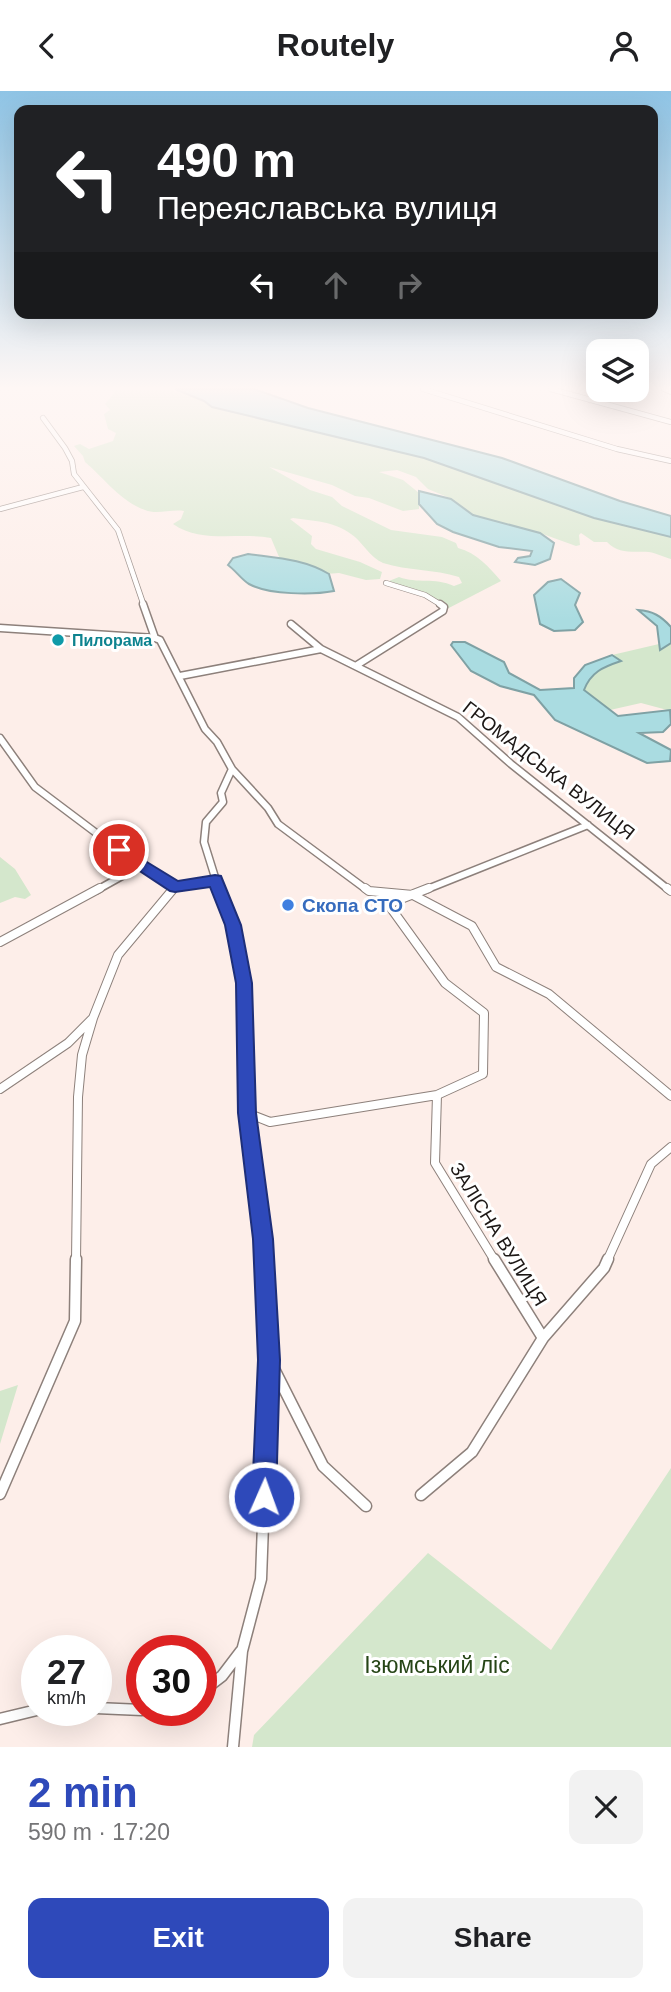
<!DOCTYPE html>
<meta charset="utf-8">
<style>
body{margin:0;font-family:Arial,sans-serif;background:#f2f2f2;color:#202124;height:100vh;display:flex;flex-direction:column;font-size:26px;white-space:nowrap}
*{box-sizing:border-box;margin:0}
p{font-size:23px;color:#757577}
.icon{flex:none;width:38px;height:38px;fill:none;stroke:currentColor;stroke-width:2;stroke-linecap:round;stroke-linejoin:round}
.map{position:relative;height:1656px;overflow:hidden}
.drawer{display:flex;flex-direction:column;background:#fff;flex:1}
.drawer>*{flex:none}
.banner{position:absolute;left:14px;top:14px;width:644px;height:214px;border-radius:14px;box-shadow:0 7px 28px #0002;background:#202124;color:#fff;overflow:hidden}
.controls{position:absolute;left:586px;top:248px;display:grid;gap:14px}
.controls a{display:grid;place-items:center;width:63px;height:63px;border-radius:14px;background:#fff;box-shadow:0 7px 28px #0002;font-size:35px}
.speed{position:absolute;left:21px;top:1544px;display:flex;gap:14px;font-size:35px;font-weight:700;text-align:center}
.speed>*{display:grid;place-content:center;width:91px;height:91px;border-radius:50%;background:#fff;box-shadow:0 7px 28px #0002;line-height:1}
.speed small{font-size:18px;font-weight:400}
.speed .limit{border:10px solid #d22;background:#fff;color:#111}
.pin{position:absolute;display:grid;place-items:center;width:60px;height:60px;color:#fff;margin:-30px;border:4px solid #fff;border-radius:50%;box-shadow:0 2px 7px #0007}
.me{position:absolute;width:77px;margin:-38px;rotate:2deg;stroke-linejoin:round;filter:drop-shadow(0 0 5px #0008)}
.turn{display:flex;align-items:center;gap:24px;height:147px;padding:0 28px;font-size:32px}
.turn .icon{width:91px;height:91px;stroke-width:2.5}
.turn b{display:block;font-size:49px;line-height:60px}
.lanes{display:flex;align-items:center;height:66px;padding:0 28px;background:#0003;justify-content:center;gap:35px;direction:ltr}
.lanes .off{opacity:.35}
.round{display:grid;place-items:center;flex:none;width:74px;height:74px;border-radius:14px;background:#f2f2f2}
.summary{display:flex;align-items:center;justify-content:space-between;height:119px;padding:0 28px}
h1{font-size:42px;font-weight:800;line-height:52px;color:#2e49ba}
.primary-button{display:flex;gap:14px;margin-top:auto;padding:14px 28px}
.primary-button a{flex:1;height:80px;border-radius:14px;background:#2e49ba;color:#fff;font-size:28px;font-weight:800;line-height:80px;text-align:center}
.primary-button a+a{background:#f2f2f2;color:#202124}
header{display:flex;justify-content:space-between;align-items:center;height:91px;padding:0 28px;background:#fff;font-size:32px;font-weight:800}
.map>svg:first-child{display:block}
.green{fill:#d4e7cc}
.water{fill:#aadce1;stroke:#7fa1a4;stroke-width:2}
.lines{fill:none;stroke-linecap:round;stroke-linejoin:round}
.street-far3-casing{stroke:#8d807b;stroke-width:6}
.street-far2-casing{stroke:#8d807b;stroke-width:9}
.street-far1-casing{stroke:#8d807b;stroke-width:10}
.street-casing{stroke:#8d807b;stroke-width:13}
.street-far3{stroke:#fff;stroke-width:4.5}
.street-far2{stroke:#fff;stroke-width:6}
.street-far1{stroke:#fff;stroke-width:8}
.street{stroke:#fff;stroke-width:10}
.route{fill:#2e49ba;stroke:#1e2f79;stroke-width:2}
.culture-dot{fill:#0f9aa8;stroke:#fff;stroke-width:2.5}
.shop-dot{fill:#3f7fe0;stroke:#fff;stroke-width:2.5}
.labels{text-anchor:middle;stroke-width:6;stroke-linejoin:round;paint-order:stroke}
.far-culture-label{font-size:16px;font-weight:bold;fill:#0d838f;stroke:#fff;text-anchor:start}
.street-label{font-size:19px;fill:#1c1715;stroke:#fff}
.shop-label{font-size:19px;font-weight:bold;fill:#366cbe;stroke:#fff;text-anchor:start}
.near-park-label{font-size:23px;fill:#264516;stroke:#fff}
</style>
<header><svg class="icon" aria-label="back" viewBox="0 0 24 24"><path d="M15 5l-7 7 7 7"/></svg>Routely<svg class="icon" aria-label="person" viewBox="0 0 24 24"><circle cx="12" cy="8" r="4"/><path d="M4 21q1-7 8-7t8 7"/></svg></header>
<div class="map">
<svg width="671" height="1656" viewBox="0 0 671 1656">
<rect width="100%" height="100%" fill="#fdeee9"/>
<path class="green" d="M105,298C146,298 177,293 212,316L424,367L594,427L671,446V468C664,466 656,462 649,461C634,460 619,464 607,451H594L581,442L579,444L580,454L576,455L540,442L473,424L452,408L428,398L416,386L397,379L379,381L403,389L419,402V418L403,420L369,407L355,405L332,394L269,376L310,399L332,406L342,415L391,439L442,446L456,452L458,457C477,462 489,476 501,490L443,520L444,516L425,504L389,490L399,486C418,493 434,486 454,495L462,492L459,486C434,478 408,480 383,472C370,467 362,450 351,443C334,430 313,430 293,427L290,428L312,445L311,453L316,458L360,471L382,481L380,488L366,489L339,482L312,484L282,473L271,447C238,441 202,453 173,433L181,428L184,420C170,418 157,424 145,419C120,410 105,388 85,371L83,365L74,355L80,353L89,358L113,350L116,342L108,338L104,323L110,319L105,313L115,301Z
M671,552V620L641,612L610,619L584,599C592,581 603,576 620,570L612,564L659,553L660,558Z
M0,766L15,778L31,804L25,808L15,806L0,812Z
M18,1294L0,1353V1300Z
M671,1377V1656H252L254,1644L428,1462L551,1559Z"/>
<path class="water" d="M175,298H254L308,317L502,367L620,410L671,425V446L594,427L424,367L212,316L204,310Z
M419,400L451,408L473,424L540,442L554,452L550,468L535,474L515,471L518,467L530,465L532,460L499,456L453,441L437,433L419,413Z
M248,463C277,467 304,468 329,483L334,500C313,504 269,504 249,493C242,489 235,479 228,474L233,467Z
M561,488L580,502L575,514L583,531L575,539L554,540L540,533L534,504L548,491Z
M638,519C653,520 661,525 671,536V552L660,559L657,535Z
M453,551H465L504,571L509,582L540,599L574,597V587L585,574L612,564L621,570C603,576 591,581 584,599L618,625L670,619L671,633L663,641L639,642L671,659L670,670L647,672L555,629L534,604L500,595L471,580L451,554Z"/>
<g class="lines">
<g class="street-far3-casing">
<path id="street-far3" d="M423,298L617,358L671,370
M551,298L671,331
M664,298L671,301
M590,309L596,298
M43,327L65,357L72,370L74,383L118,439L144,515
M0,418L83,396
M386,492L425,504L443,515"/>
</g>
<g class="street-far2-casing">
<path id="street-far2" d="M143,513L155,547L160,549L205,638L217,651L232,678L268,717L278,733L367,799
M291,533L321,558L458,626L511,673L669,799
M0,537L155,547
M357,574L443,520L444,516L440,513
M180,585L321,558
M0,647L35,696L140,775L175,796L215,789
M97,799L140,775
M173,799L175,796
M219,799L204,751L206,731L223,711L221,702L232,678
M425,799L588,734"/>
</g>
<g class="street-far1-casing">
<path id="street-far1" d="M218,797L233,833L244,892L247,1022L264,1170
M365,797L369,800L413,804L472,835L496,876L549,903L671,1005
M667,797L671,800
M0,851L100,797
M0,998L68,952L93,927L118,864L174,797
M437,1004L435,1072L495,1170
M247,1022L270,1031L437,1004L483,983L484,922L445,892L388,813L429,797
M76,1170L78,1006L82,964L93,927
M607,1170L651,1073L671,1056"/>
</g>
<g class="street-casing">
<path id="street" d="M494,1168L543,1247
M271,1272L323,1375L366,1415
M0,1403L75,1230L76,1168
M421,1404L472,1361L543,1247L604,1177L608,1168
M201,1601L222,1585L241,1560
M96,1617L142,1619
M0,1628L37,1619
M233,1656L242,1560L261,1488L269,1269L264,1168"/>
</g>
<use href="#street-far3" class="street-far3"/>
<use href="#street-far2" class="street-far2"/>
<use href="#street-far1" class="street-far1"/>
<use href="#street" class="street"/>
</g>
<linearGradient id="sky" x2="0" y2="1"><stop stop-color="#8fc4e5"/><stop offset="0.56" stop-color="#fef7f5"/><stop offset="1" stop-color="#fef7f5" stop-opacity="0"/></linearGradient>
<rect width="671" height="530" fill="url(#sky)"/>
<path class="route" d="M119,754L178,790L215,784L221,785L241,834L252,892L256,1022L273,1148L280,1269L276,1406L272,1414L264,1418L256,1414L252,1406L258,1269L253,1148L238,1022L236,892L225,834L210,796L175,801L170,800L114,763L111,759L114,755Z"/>
<circle class="culture-dot" cx="58" cy="549" r="7"/>
<circle class="shop-dot" cx="288" cy="814" r="7"/>
<g class="labels">
<g class="far-culture-label">
<text x="72" y="555">Пилорама</text>
</g>
<g class="street-label">
<text transform="translate(549 679) rotate(38)" y="7">ГРОМАДСЬКА ВУЛИЦЯ</text>
<text transform="translate(499 1143) rotate(58)" y="7">ЗАЛІСНА ВУЛИЦЯ</text>
</g>
<g class="shop-label">
<text x="302" y="821">Скопа СТО</text>
</g>
<g class="near-park-label">
<text x="437" y="1582">Ізюмський ліс</text>
</g>
</g>
</svg>
<div class="controls">
<a><svg class="icon" aria-label="layers" viewBox="0 0 24 24"><path d="M12 4l9 5-9 5-9-5zM3 14l9 5 9-5"/></svg></a>
</div>
<div class="speed"><div>27<small>km/h</small></div><div class="limit">30</div></div>
<div class="pin" style="left:119px;top:759px;background:#d93025"><svg class="icon" aria-label="arrive" viewBox="0 0 24 24"><path d="M6 21V4h12l-3 4 3 4H6"/></svg></div>
<svg class="me" style="left:264px;top:1406px" viewBox="-20 -20 40 40"><circle r="17" fill="#2e49ba" stroke="#fff" stroke-width="3"/><path d="M0-11L8 9 0 5-8 9z" fill="#fff"/></svg>
<div class="banner">
<div class="turn"><svg class="icon" aria-label="left" viewBox="0 0 24 24"><path d="M17 20v-9H6M10 6l-5 5 5 5"/></svg><div><b>490 m</b>Переяславська вулиця</div></div>
<div class="lanes"><svg class="icon" aria-label="left" viewBox="0 0 24 24"><path d="M17 20v-9H6M10 6l-5 5 5 5"/></svg><svg class="icon off" aria-label="ahead" viewBox="0 0 24 24"><path d="M12 20V5M6 11l6-6 6 6"/></svg><svg class="icon off" aria-label="right" viewBox="0 0 24 24"><path d="M7 20v-9h11M14 6l5 5-5 5"/></svg></div>
</div>
</div>
<section class="drawer">
<div class="summary"><div><h1>2 min</h1><p>590 m · 17:20</p></div><a class="round"><svg class="icon" aria-label="close" viewBox="0 0 24 24"><path d="M6 6l12 12M18 6L6 18"/></svg></a></div>
<div class="primary-button"><a>Exit</a><a>Share</a></div>
</section>
